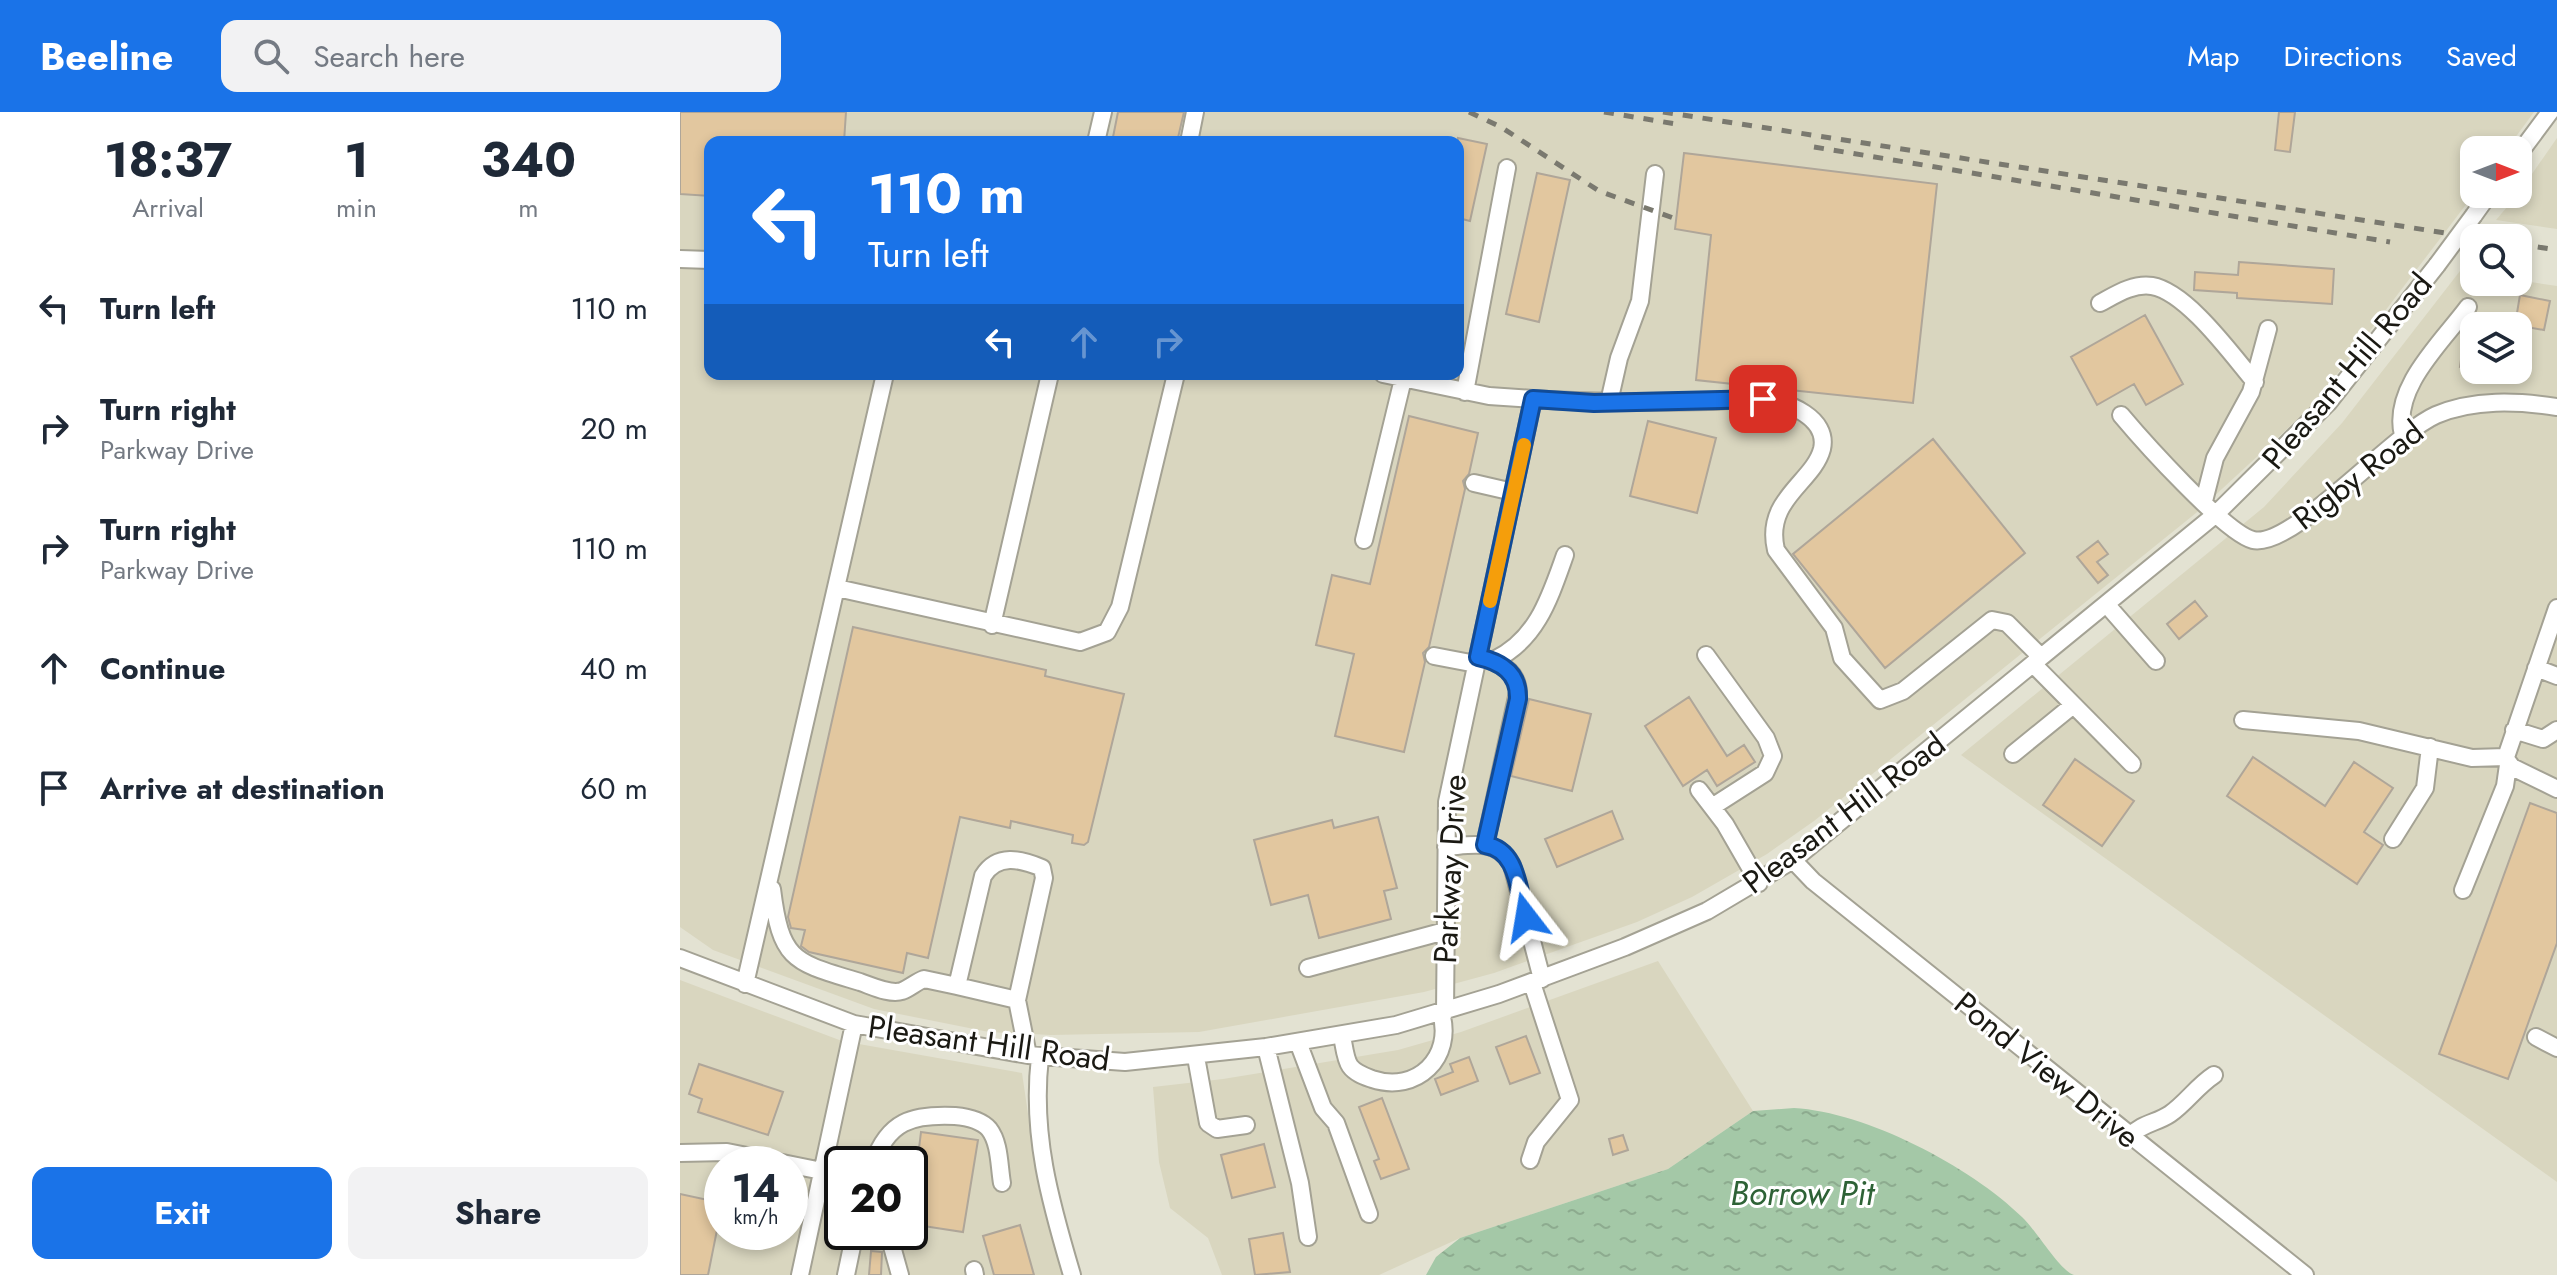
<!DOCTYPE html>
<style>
body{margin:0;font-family:Jost,sans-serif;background:#f2f2f3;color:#1f2937;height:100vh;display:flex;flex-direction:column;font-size:30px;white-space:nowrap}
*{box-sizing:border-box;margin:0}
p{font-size:26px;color:#747a83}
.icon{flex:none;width:44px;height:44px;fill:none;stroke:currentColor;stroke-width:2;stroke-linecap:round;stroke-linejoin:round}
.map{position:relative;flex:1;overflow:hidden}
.side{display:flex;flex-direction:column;background:#fff;width:680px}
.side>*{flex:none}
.top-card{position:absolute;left:24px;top:24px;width:760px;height:244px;border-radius:16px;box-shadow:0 4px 12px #0003;background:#1a73e8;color:#fff;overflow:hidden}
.needle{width:52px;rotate:90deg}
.fabs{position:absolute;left:1780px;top:24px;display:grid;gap:16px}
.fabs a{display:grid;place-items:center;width:72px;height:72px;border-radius:16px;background:#fff;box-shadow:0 4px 12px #0003;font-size:40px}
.speed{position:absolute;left:24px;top:1034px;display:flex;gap:16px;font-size:40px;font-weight:700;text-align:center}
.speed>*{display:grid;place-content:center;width:104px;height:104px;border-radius:50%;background:#fff;box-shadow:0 4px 12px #0003;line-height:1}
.speed small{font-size:20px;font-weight:400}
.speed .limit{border:4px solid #111;border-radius:12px;background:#fff;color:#111}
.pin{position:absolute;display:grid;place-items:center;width:68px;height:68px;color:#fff;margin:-34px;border-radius:16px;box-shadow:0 4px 12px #0006}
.me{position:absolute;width:88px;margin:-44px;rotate:346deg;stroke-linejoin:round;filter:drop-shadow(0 0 6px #0008)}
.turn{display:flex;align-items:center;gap:28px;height:168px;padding:0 32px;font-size:36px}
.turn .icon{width:104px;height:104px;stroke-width:2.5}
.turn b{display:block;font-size:56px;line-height:68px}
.lanes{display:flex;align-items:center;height:76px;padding:0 32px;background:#0003;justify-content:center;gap:40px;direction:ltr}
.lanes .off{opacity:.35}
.eta{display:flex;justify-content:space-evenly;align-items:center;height:136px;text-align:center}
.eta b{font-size:48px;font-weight:700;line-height:56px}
.action{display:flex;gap:16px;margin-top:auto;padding:16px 32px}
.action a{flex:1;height:92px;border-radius:16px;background:#1a73e8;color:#fff;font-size:32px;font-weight:700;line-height:92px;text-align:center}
.action a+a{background:#f2f2f3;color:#1f2937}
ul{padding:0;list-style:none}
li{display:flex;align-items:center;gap:24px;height:120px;padding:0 32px}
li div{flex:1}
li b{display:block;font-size:30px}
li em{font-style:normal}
header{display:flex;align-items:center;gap:48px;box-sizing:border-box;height:112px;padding:0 40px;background:#1a73e8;color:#fff}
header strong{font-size:38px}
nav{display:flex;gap:44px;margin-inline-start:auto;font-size:28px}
.search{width:560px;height:72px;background:#f2f2f3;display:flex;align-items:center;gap:20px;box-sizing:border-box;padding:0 28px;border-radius:16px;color:#747a83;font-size:30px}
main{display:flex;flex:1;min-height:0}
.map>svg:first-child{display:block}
.built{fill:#d9d6bf;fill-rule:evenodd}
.water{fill:url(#water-ripples)}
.building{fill:#e2c79f;stroke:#afa699;stroke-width:2}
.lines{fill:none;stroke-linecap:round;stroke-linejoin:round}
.minor-casing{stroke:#a4a294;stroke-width:20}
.minor{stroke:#fff;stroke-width:16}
.rail{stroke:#7a796f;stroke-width:5;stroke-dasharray:10 10;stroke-linecap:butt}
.minor-bridge-casing{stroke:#a4a294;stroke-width:20;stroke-linecap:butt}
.minor-bridge{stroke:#fff;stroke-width:16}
.route-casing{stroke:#114b97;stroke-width:20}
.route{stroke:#1a73e8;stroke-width:14}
.slow{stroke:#f59e0b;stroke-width:14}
.labels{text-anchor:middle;stroke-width:6;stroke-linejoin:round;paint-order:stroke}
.street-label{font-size:32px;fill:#1a1913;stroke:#fff}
.water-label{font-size:34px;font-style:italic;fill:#2e6236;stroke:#fff}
</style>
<header>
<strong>Beeline</strong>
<div class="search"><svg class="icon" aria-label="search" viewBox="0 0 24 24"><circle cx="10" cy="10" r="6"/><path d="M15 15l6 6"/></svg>Search here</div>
<nav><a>Map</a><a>Directions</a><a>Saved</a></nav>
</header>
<main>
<section class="side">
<div class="eta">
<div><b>18:37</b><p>Arrival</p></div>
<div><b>1</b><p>min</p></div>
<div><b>340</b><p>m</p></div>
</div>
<ul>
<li><svg class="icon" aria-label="left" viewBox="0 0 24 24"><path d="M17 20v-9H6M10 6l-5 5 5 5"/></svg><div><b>Turn left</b></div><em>110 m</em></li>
<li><svg class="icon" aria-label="right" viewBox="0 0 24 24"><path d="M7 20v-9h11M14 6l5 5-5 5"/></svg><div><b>Turn right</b><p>Parkway Drive</p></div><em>20 m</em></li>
<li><svg class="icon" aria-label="right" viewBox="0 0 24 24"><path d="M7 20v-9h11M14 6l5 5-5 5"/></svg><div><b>Turn right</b><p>Parkway Drive</p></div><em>110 m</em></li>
<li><svg class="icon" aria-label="ahead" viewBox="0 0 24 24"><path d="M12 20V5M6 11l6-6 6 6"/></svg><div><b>Continue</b></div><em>40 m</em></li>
<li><svg class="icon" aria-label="arrive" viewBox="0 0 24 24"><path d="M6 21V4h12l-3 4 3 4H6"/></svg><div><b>Arrive at destination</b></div><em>60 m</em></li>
</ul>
<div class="action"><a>Exit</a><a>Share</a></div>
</section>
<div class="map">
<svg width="1877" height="1163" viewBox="0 0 1877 1163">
<defs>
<pattern id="water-ripples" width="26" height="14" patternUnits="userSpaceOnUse" patternTransform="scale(2)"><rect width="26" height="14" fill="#a4c8a7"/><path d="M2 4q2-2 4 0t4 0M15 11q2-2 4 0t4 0" fill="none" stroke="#8dab8f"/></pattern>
</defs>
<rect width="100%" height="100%" fill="#e3e2d2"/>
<path class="built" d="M0,0H1854L1826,38H1794V82L1635,291L1516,401L1134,709L1087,742L1012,785L957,810L814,861L744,880L519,920L371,923L309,920L194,897L33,838L0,815ZM30,30H778V262H30Z
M1877,26V117L1816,108L1838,82Z
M1780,159L1794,161V170L1838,168L1877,174V1070L1281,643L1584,395L1662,311ZM1794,214H1838V258H1794Z
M978,849L1073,999L988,1057L780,1126L699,1163H542L528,1126L490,1096L479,1050L473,975L543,967L718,938L781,920Z
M0,868L162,929L342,961L353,1036L388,1163H0ZM42,1052H110V1120H42ZM162,1052H230V1120H162Z"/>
<path class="water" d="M1114,996C1186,1000 1290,1054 1342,1105C1356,1118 1380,1159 1394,1163H746L756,1145L780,1126L988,1057L1073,999Z"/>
<path class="building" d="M0,0H166L164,30H30V84L0,82Z
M438,0H504L497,30H432Z
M1599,0H1615L1610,40L1595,38Z
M778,26L807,32L790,109L778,106Z
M1004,41L1257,72L1233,291L1016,268L1031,123L995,117Z
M857,61L890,68L859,210L826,202Z
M1559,150L1654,157L1652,192L1557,186V181L1514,178L1515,160L1558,163Z
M1840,183L1870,189L1864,218L1835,213Z
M1465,203L1503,272L1466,293L1454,272L1417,293L1391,245Z
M1783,233L1794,235V257L1780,255Z
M729,304L798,321L789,362L783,369L785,377L749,535L743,541L745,550L724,640L655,624L674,542L636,533L652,463L690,472Z
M968,309L1036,326L1017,401L950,384Z
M1253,327L1345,441L1205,556L1113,442Z
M1418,429L1428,442L1417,450L1428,463L1418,471L1397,445Z
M1515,489L1527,504L1499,527L1487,512Z
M173,515L366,558L365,564L444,582L408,730L404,733L392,731L393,723L331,709L330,716L280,705L248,846L227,841L223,861L129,840L121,834L125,818L111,816L108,805Z
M1009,585L1047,644L1064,633L1075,650L1037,674L1027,658L1003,674L965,614Z
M849,587L911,602L892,679L831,664Z
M1573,645L1645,694L1674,650L1713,676L1684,720L1703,733L1677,772L1547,684Z
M1395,647L1454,689L1422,734L1363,693Z
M1850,691L1877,701V831L1828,967L1759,942Z
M932,699L943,727L877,755L865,727Z
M698,705L717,776L704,779L711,807L639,826L628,783L591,793L574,728L652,708L654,716Z
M846,924L860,961L830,972L816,935Z
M789,945L798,969L761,983L755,967L773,960L770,952Z
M19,952L103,980L88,1023L18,1000L22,987L9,982Z
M702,986L729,1057L701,1067L694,1049L699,1047L679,995Z
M241,1020L298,1028L283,1120L230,1112Z
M943,1023L948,1038L933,1043L929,1027Z
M584,1032L595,1075L552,1086L541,1043Z
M0,1082L42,1091V1119L37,1118L28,1163H0Z
M340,1113L354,1163H314L303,1124Z
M603,1121L610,1160L575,1163L569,1127Z
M191,1139L202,1140L201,1163H189Z"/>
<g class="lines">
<g class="minor-casing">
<path id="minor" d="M416,30L423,0
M509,30L515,0
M1838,43L1870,0
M1794,103L1809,82
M0,147L30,148
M1420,191C1435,183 1453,171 1472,174C1507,180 1552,243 1575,270
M703,262L809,284L853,287L767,690L765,900
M785,280L827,56
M853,287C912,291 970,290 1029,289C1047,289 1067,285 1084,287C1108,290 1149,306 1142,337C1133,371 1084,387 1096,438L1154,516L1162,546L1200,588L1223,579L1312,508L1327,511L1361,545
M929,290L939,246L960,189L975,62
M1441,303C1462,328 1545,421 1573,428C1612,437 1711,323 1756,303C1794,287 1837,289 1877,295
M1723,323C1711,276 1763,229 1788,195
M794,371L833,380
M1524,389L1535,346L1571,280L1588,217
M684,428L723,267
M157,476L400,530L427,520L440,495L496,262
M1427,493L1476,549
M312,513L370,262
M1026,543L1086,626L1093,644L1085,661L1032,695
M754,544L796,552
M798,545C817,549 837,558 838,580L805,733
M814,548C857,528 870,485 885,443
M1353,552L1452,652
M1856,556L1877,564
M1563,608L1679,619L1792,646L1826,645
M1834,618L1863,627L1877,618
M1333,642L1392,594
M1826,645L1877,496
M1826,647L1832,655L1877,677
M1019,678L1045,712L1079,771
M1713,727L1745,676L1750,635
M766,735C793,733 817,726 832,753L862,867
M1113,748L1133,769L1625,1163
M92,777C101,850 114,850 180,870C192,874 210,883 222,879C230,876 236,870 244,867L277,874
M1783,778L1825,674L1828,653
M0,846L174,912L348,943L445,950L586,935L716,913L819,882L945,835L1027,799L1113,748L1536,402L1648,291L1757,153
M628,856L765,819
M65,872L205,262
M337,888L277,874L303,764C317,741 341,747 362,756L364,766L337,888L348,943
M662,924C664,933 665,947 670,954C675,961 684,964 692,967C737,982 774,945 761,901
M1856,925L1877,936
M618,930L643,996L656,1011L689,1102
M586,935L620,1071L628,1125
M360,945C351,1022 370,1089 392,1163
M516,945L528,1011L537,1017L566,1013
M1450,1024C1462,1011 1477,1011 1490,1002C1506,991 1517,974 1534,963
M0,1041L47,1040L142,1059
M850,1048L856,1030L890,988L852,871
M193,1052C208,1009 232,1002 275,1004C286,1005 301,1008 309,1017C320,1031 319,1054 322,1071
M141,1067L162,1071
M208,1120L220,1163
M294,1158L295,1163
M120,1163L174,912
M166,1163L175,1120"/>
</g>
<use href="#minor" class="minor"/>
<path class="rail" d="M789,0L821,15L919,79L996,107
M924,0L996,12
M983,0L1798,126
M1134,35L1710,130
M1838,132L1877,138"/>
<g class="minor-bridge-casing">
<path id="minor-bridge" d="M1757,153L1794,103"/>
</g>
<use href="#minor-bridge" class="minor-bridge"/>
</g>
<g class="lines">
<g class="route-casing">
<path id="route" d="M846,805C838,779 838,737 805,733L838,587C839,561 821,550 798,545L853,287L914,291L1083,287"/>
</g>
<use href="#route" class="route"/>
<path class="slow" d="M810,489L844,333"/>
</g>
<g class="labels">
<g class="street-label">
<text transform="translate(1667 259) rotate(-50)" y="11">Pleasant Hill Road</text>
<text transform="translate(1678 363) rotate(-38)" y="11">Rigby Road</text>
<text transform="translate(1164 701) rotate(-37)" y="11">Pleasant Hill Road</text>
<text transform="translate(770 757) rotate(-87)" y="11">Parkway Drive</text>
<text transform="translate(309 931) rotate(8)" y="11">Pleasant Hill Road</text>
<text transform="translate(1367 958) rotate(39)" y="11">Pond View Drive</text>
</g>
<g class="water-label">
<text x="1122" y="1093">Borrow Pit</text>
</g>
</g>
</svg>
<div class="fabs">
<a><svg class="needle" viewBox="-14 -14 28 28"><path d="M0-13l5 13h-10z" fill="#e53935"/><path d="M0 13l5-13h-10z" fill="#747a83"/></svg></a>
<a><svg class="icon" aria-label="search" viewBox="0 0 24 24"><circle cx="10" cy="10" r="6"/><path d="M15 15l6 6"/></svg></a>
<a><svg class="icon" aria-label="layers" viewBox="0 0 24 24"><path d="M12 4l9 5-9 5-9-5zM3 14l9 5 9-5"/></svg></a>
</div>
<div class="speed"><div>14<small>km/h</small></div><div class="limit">20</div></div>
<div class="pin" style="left:1083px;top:287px;background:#d93025"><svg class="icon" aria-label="arrive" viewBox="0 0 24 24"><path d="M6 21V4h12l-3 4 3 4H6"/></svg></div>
<svg class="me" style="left:846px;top:805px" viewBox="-20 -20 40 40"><path d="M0-17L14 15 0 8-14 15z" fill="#1a73e8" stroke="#fff" stroke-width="4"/></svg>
<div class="top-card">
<div class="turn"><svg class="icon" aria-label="left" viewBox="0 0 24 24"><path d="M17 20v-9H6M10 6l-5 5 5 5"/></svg><div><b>110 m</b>Turn left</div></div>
<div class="lanes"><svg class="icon" aria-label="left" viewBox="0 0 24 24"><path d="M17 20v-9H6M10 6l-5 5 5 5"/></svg><svg class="icon off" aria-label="ahead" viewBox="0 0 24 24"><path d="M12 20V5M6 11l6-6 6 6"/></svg><svg class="icon off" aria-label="right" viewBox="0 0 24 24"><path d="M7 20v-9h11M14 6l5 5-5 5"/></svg></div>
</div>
</div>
</main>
